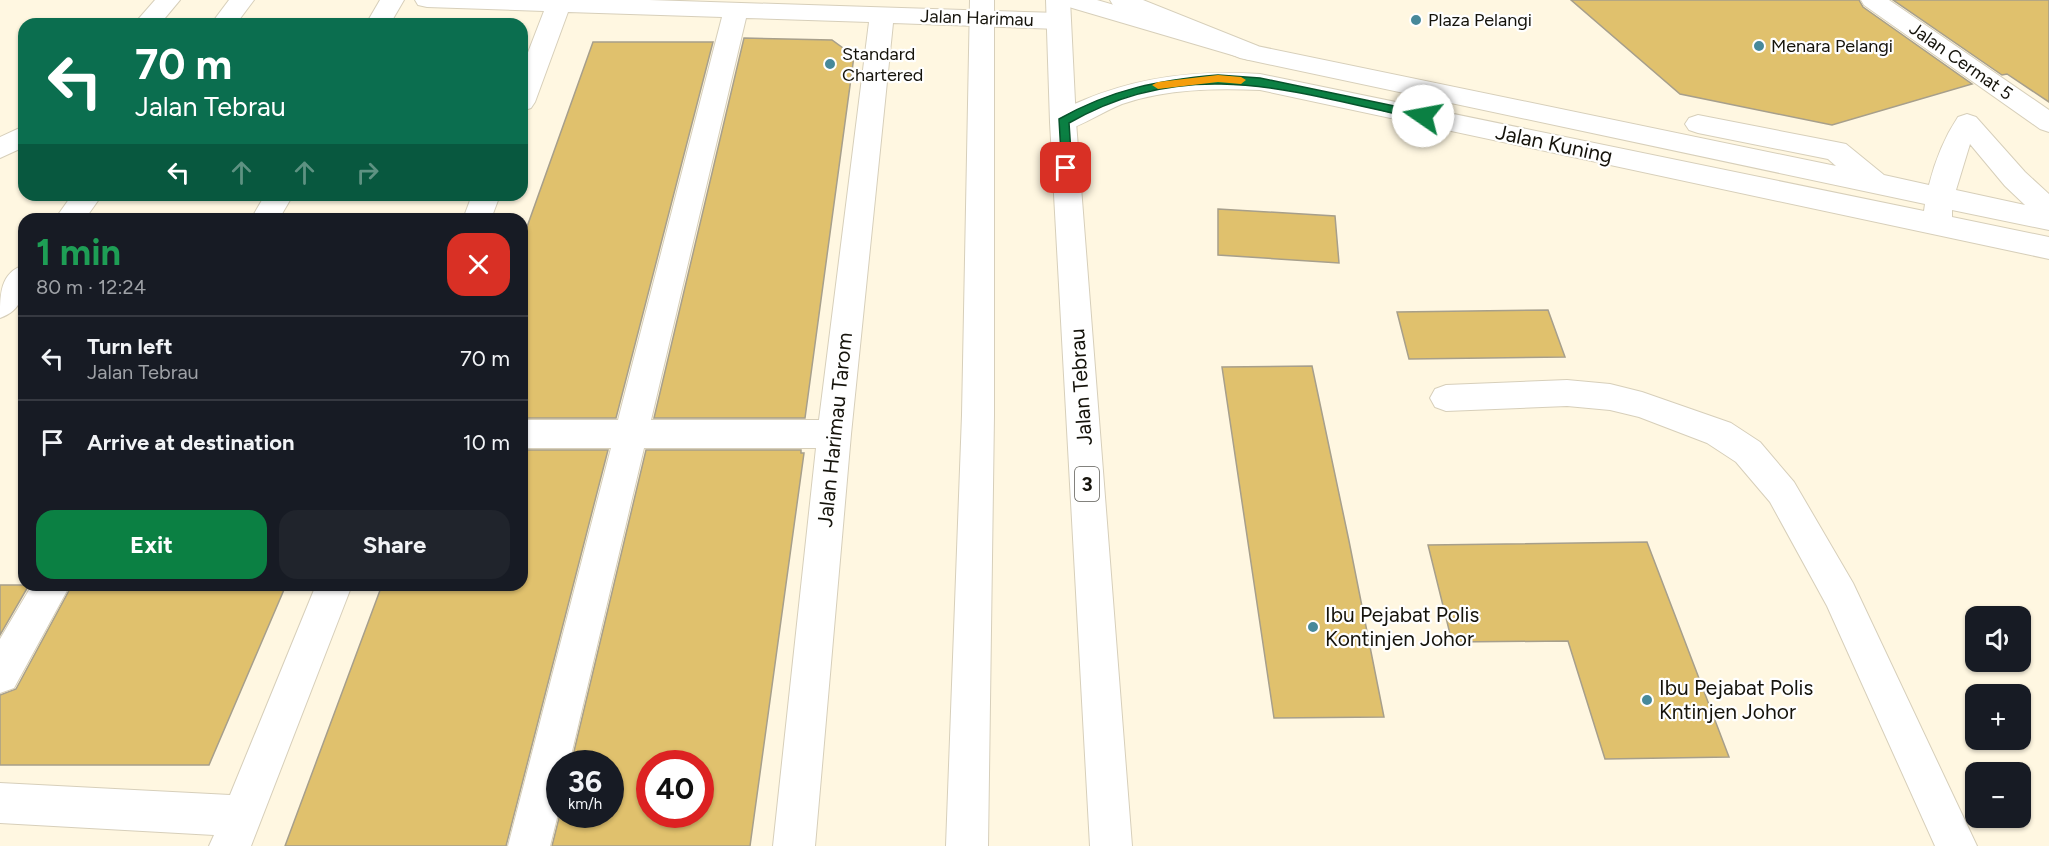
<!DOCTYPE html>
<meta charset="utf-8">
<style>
body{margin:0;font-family:Figtree,sans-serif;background:#20242c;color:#f1f3f6;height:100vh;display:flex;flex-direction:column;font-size:22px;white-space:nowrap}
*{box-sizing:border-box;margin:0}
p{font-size:20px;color:#9ea1a6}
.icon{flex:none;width:33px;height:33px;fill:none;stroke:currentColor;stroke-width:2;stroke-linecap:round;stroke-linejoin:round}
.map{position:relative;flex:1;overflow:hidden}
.sheet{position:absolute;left:18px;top:213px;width:510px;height:378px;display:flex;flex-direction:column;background:#171b24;border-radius:18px;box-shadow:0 2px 4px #0004}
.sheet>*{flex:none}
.banner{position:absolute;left:18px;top:18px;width:510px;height:183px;border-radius:18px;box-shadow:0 2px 4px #0004;background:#0b6e4f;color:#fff;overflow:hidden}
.tools{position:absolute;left:1965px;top:606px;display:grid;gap:12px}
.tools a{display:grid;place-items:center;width:66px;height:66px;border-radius:12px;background:#171b24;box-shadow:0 2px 4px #0004;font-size:30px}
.speed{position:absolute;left:546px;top:750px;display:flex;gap:12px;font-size:30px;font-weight:700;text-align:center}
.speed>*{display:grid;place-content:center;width:78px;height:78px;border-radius:50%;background:#171b24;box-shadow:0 2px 4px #0004;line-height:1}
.speed small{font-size:15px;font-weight:400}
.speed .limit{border:9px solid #d22;background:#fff;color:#111}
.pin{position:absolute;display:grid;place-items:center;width:51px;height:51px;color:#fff;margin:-26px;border-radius:12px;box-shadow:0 3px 9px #0006}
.me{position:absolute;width:66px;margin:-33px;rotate:282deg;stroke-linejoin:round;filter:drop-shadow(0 0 4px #0008)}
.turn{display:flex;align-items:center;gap:21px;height:126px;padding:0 18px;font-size:27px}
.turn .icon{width:78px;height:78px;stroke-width:2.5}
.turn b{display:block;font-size:42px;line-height:51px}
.lanes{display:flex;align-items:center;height:57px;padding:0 18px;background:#0003;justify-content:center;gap:30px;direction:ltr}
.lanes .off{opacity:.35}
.round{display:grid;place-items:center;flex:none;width:63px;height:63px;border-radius:18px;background:#20242c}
.headline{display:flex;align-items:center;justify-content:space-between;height:102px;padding:0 18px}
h1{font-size:36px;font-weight:700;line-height:45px;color:#1e9e55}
.cta{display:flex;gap:12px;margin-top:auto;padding:12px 18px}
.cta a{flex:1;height:69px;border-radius:18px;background:#0b8043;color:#fff;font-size:24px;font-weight:700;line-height:69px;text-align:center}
.cta a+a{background:#20242c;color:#f1f3f6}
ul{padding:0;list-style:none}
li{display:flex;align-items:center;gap:18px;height:84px;padding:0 18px;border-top:2px solid #363941}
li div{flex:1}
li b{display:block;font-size:22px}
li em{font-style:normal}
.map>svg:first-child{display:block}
.building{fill:#e0c16d;stroke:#a79f8b;stroke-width:1.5;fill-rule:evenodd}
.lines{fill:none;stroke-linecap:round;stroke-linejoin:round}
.minor-casing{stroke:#d7cfba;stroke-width:2}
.highway-casing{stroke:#d7cfba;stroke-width:2}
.minor{fill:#fff;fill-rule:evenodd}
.highway{fill:#fff;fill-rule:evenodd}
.route{fill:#0b8043;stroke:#07532c;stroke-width:1.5}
.slow{fill:#f59e0b}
.poi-dot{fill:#47899a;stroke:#fff;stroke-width:2}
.labels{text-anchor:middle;stroke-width:4.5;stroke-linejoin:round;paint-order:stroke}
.far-street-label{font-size:18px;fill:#15130b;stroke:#fff}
.far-poi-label{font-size:18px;fill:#15130b;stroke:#fff;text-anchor:start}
.shield{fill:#fff;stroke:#5b5a54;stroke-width:1.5}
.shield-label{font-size:20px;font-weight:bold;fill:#15130b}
.street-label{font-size:21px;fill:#15130b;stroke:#fff}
.poi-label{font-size:21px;fill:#15130b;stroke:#fff;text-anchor:start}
</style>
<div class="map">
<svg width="2049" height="846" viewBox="0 0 2049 846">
<rect width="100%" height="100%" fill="#fff7e1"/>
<path class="building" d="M1571,0H1859L1863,7L1972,84L1832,125L1680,94Z
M1893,0H2049V102L2007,74L2002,75Z
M744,38L832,40L854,56L805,418H654Z
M593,42H713L616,418H522V241Z
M1218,209L1335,216L1339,263L1218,255Z
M1548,310L1565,357L1409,359L1397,312Z
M1312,366L1349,541L1384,717L1274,718L1222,367Z
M522,450H608L506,846H285L382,585H522Z
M646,450H801V453H804L750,846H552L560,814H610V764H571ZM650,764H700V814H650Z
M1647,542L1729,757L1605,759L1568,641L1452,642L1428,545Z
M0,585H29L0,635Z
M72,585H286L209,765H0V695L16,689Z"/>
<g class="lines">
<g class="minor-casing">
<path id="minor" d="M155,0H180L160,24H134Z
M229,0H254L236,24H211Z
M380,0H404L390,24H366Z
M415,0H649L1059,13L1068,16L1071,21L1068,26L1059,29L893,23L851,434L815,846H773L816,448H644L569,764H560V806L550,846H508L611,448H522V420H618L722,17L568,12L535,102L531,108L522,111V68L544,11L427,7L418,5ZM746,18L869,22L819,420H651Z
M1059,0H1097L1252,45L1836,166L1828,159L1698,133L1689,130L1685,124L1689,118L1698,115L1836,142L1846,144L1884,175L1929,185C1935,161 1944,138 1958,117L1967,114L1976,117L2025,172L2049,194V230L1952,210V217L2049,237V259L1260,90C1213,88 1167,89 1122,104C1102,112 1084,125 1063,131L1054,128L1050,122C1056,111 1072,105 1084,100C1141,76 1199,70 1260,74L1924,211L1925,204L1249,60L1062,5ZM1970,144L2005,186L2025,205L1956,190Z
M1861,0H1889L2049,110V132L2040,129L1864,5Z
M24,126V147L0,158V137Z
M72,195H102L85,219H55Z
M265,195H293L279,219H251Z
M472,195H500L491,219H463Z
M24,265C24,288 26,309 0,318C0,294 0,273 24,265Z
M1567,380L1610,384L1642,392L1731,423L1760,442L1794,482L1853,583L1977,846H1935L1827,606L1770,502L1736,462L1707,443L1639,417L1610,410L1567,406L1446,411L1435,407L1430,398L1435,389L1446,385Z
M32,585H70L14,688L0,693V639Z
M316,585H352L251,846H209L214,835L0,823V783L230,795Z"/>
</g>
<g class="highway-casing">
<path id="highway" d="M970,0H994V415L988,846H946L962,415Z
M1046,0H1070L1076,122L1132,846H1090L1050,122Z
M1110,0H1143L1258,46L1262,52L1258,58L1249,60L1240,58L1113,5Z"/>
</g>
<use href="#minor" class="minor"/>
<use href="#highway" class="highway"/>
</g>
<path class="route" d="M1218,75L1260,78L1423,112L1429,116L1423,120C1297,93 1190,53 1069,123L1072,168L1066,172L1062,171L1059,119C1112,89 1159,80 1218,75Z"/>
<path class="slow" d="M1218,75L1241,77L1246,80L1241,84L1218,82L1158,89L1152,85L1158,82Z"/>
<g class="poi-dot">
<circle cx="1416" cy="20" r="6"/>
<circle cx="1759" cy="46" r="6"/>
<circle cx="830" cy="64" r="6"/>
<circle cx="1313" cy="627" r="6"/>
<circle cx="1647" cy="700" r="6"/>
</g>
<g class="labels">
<g class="far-street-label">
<text transform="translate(977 18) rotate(2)" y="6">Jalan Harimau</text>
<text transform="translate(1961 61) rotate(35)" y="6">Jalan Cermat 5</text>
</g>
<g class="far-poi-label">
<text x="1428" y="26">Plaza Pelangi</text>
<text x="1771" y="52">Menara Pelangi</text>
<text x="842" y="60">Standard<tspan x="842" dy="21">Chartered</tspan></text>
</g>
<rect class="shield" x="1075" y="467" width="24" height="34" rx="4.5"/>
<g class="shield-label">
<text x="1087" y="491">3</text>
</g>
<g class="street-label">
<text transform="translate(1554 144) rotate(12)" y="7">Jalan Kuning</text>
<text transform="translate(1081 387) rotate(-94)" y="7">Jalan Tebrau</text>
<text transform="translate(835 430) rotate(-84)" y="7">Jalan Harimau Tarom</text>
</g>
<g class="poi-label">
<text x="1325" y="622">Ibu Pejabat Polis<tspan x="1325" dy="24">Kontinjen Johor</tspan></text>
<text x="1659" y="695">Ibu Pejabat Polis<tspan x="1659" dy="24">Kntinjen Johor</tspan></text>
</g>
</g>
</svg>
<div class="tools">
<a><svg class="icon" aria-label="sound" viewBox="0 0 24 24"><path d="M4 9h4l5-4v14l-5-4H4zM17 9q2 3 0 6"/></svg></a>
<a>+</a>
<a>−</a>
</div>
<div class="speed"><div>36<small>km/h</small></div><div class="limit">40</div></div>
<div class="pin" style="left:1066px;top:168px;background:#d93025"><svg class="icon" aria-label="arrive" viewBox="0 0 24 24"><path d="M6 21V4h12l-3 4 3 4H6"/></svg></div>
<svg class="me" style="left:1423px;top:116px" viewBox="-20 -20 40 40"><circle r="19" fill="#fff"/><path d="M0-13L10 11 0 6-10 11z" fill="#0b8043"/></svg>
<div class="banner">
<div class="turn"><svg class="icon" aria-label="left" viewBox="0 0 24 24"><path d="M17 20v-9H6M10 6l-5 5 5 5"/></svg><div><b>70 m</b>Jalan Tebrau</div></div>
<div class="lanes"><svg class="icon" aria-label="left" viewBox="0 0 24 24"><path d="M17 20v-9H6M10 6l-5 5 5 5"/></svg><svg class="icon off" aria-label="ahead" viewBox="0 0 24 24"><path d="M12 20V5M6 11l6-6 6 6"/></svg><svg class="icon off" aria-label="ahead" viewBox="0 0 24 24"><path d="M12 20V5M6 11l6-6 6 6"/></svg><svg class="icon off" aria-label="right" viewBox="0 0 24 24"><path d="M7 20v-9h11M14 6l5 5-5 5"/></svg></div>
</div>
<section class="sheet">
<div class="headline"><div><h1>1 min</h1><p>80 m · 12:24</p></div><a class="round" style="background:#d93025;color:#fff"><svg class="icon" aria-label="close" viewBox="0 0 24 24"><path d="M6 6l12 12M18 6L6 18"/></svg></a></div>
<ul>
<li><svg class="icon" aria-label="left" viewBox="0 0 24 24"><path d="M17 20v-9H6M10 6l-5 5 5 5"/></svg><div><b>Turn left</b><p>Jalan Tebrau</p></div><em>70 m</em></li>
<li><svg class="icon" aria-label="arrive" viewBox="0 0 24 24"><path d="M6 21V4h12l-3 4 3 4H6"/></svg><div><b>Arrive at destination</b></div><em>10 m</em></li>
</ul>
<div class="cta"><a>Exit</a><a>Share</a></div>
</section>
</div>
